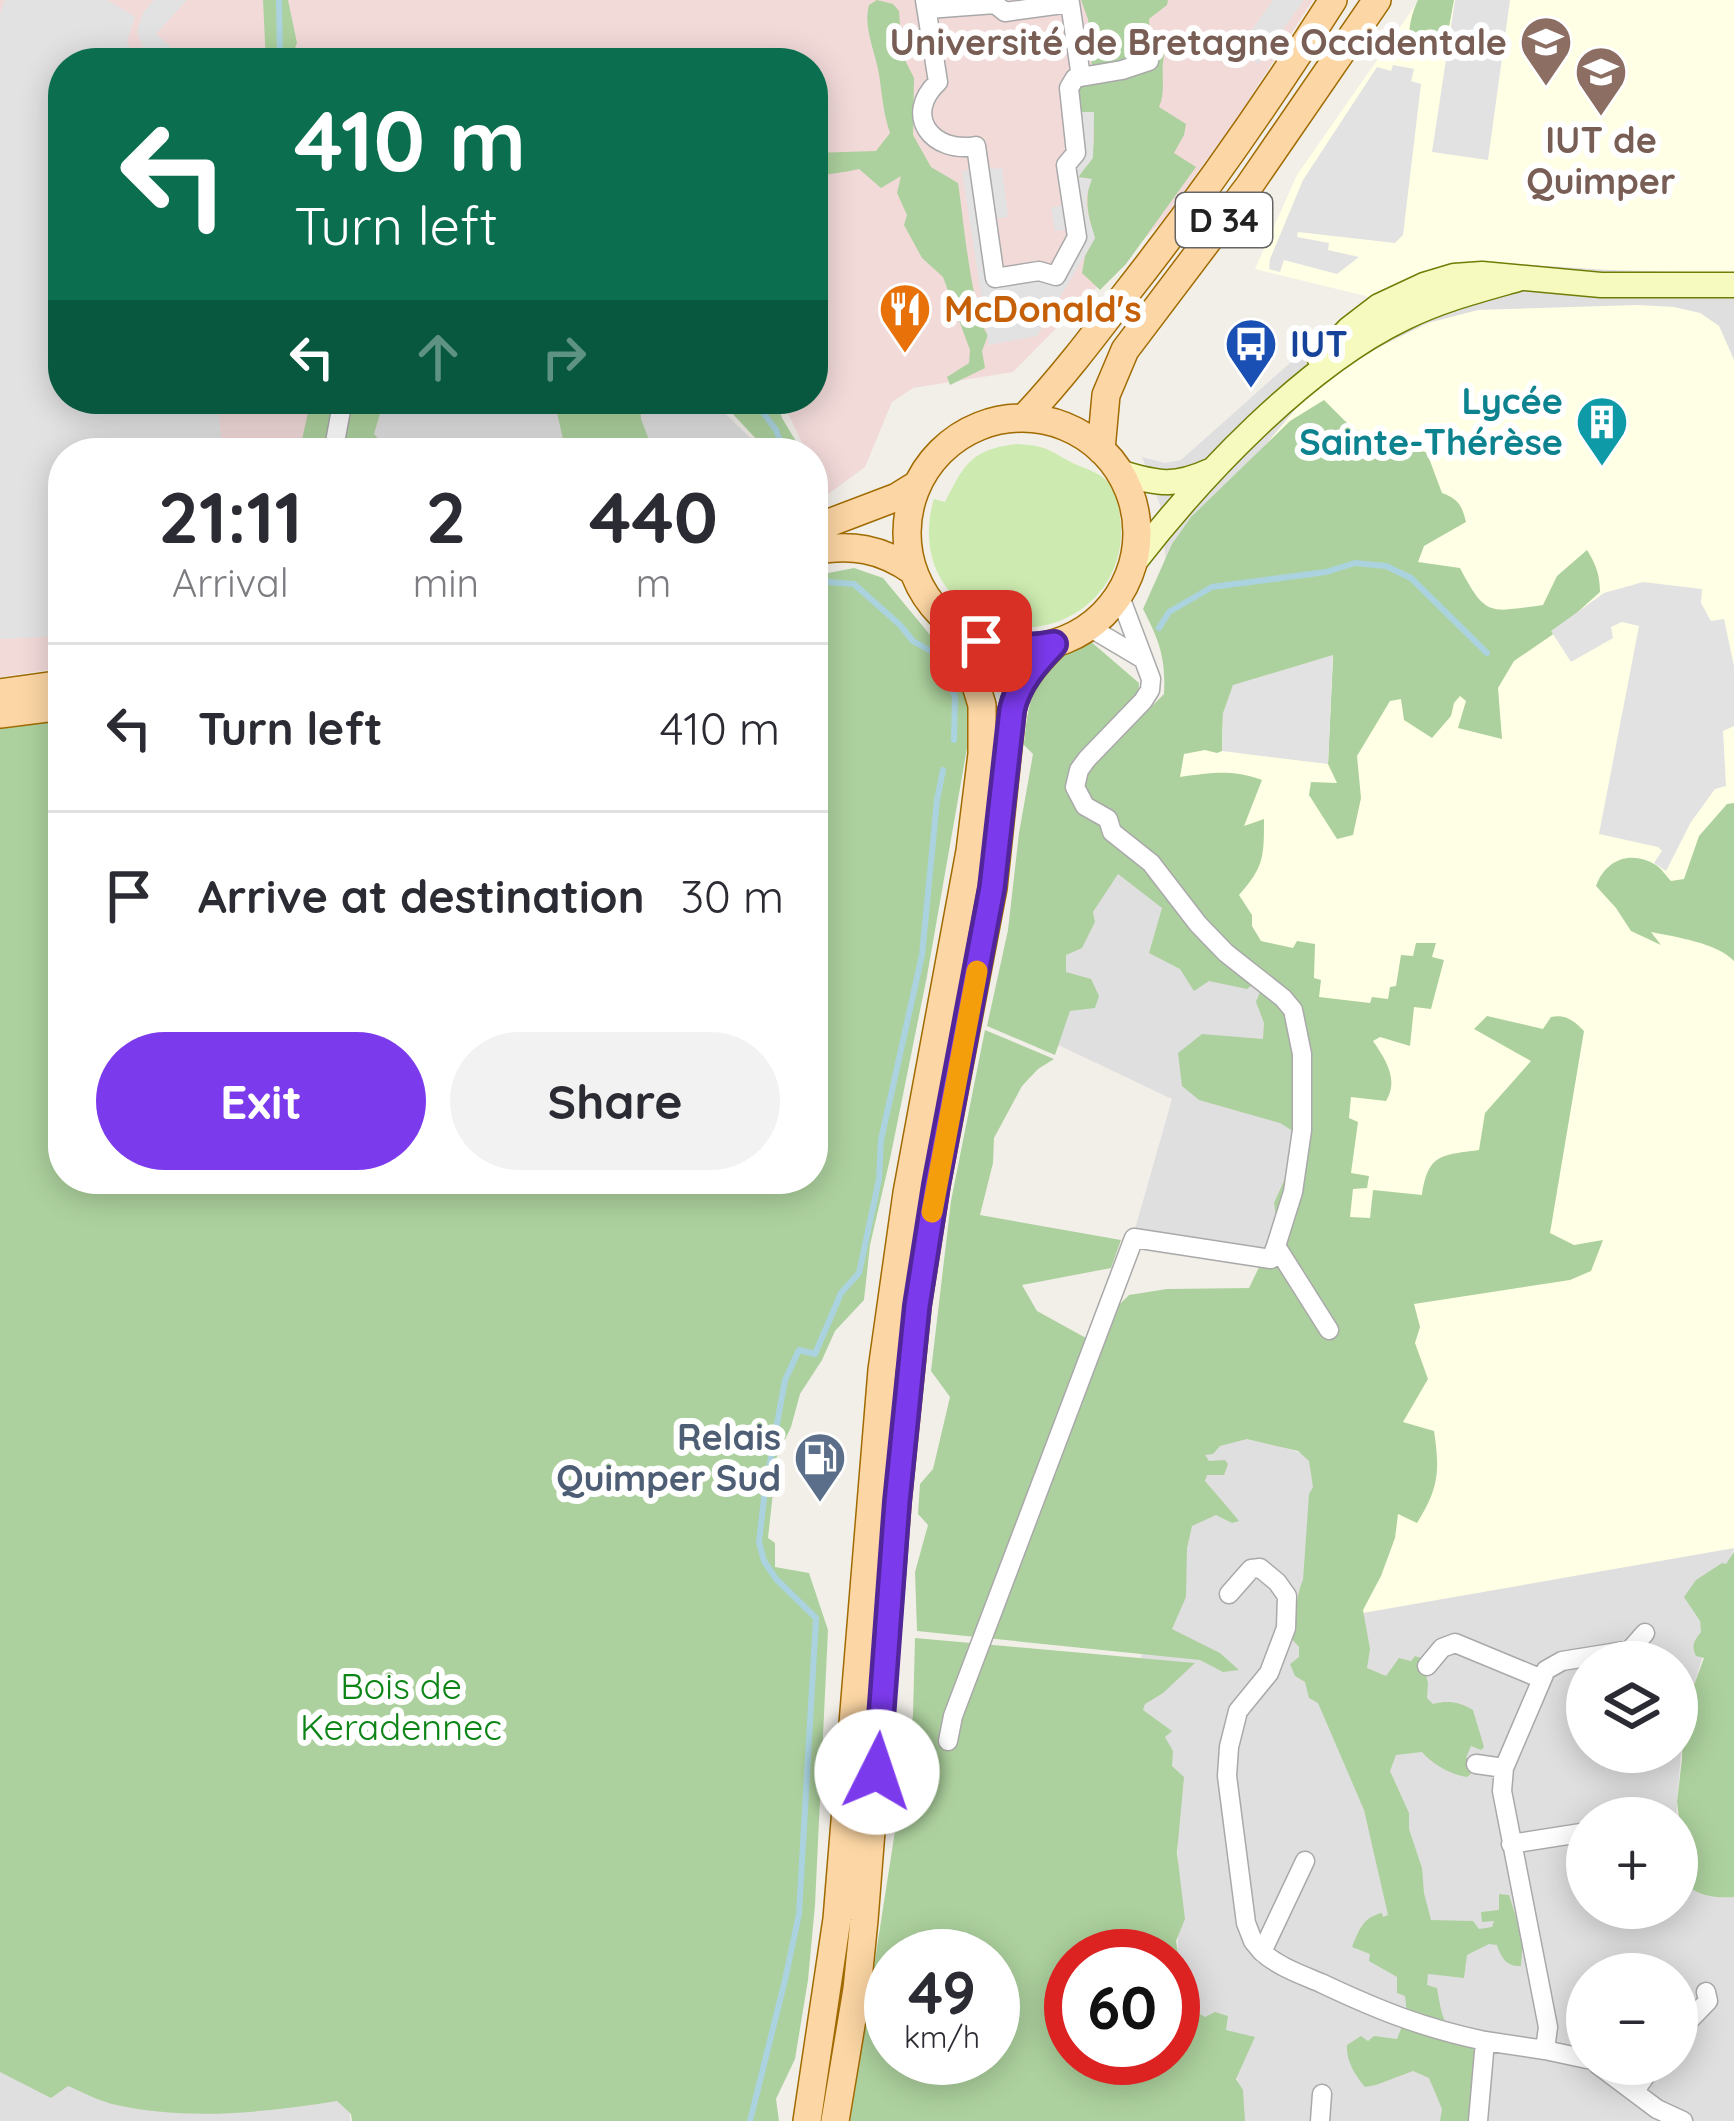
<!DOCTYPE html>
<meta charset="utf-8">
<style>
body{margin:0;font-family:Quicksand,sans-serif;background:#f2f2f3;color:#2b2b33;height:100vh;display:flex;flex-direction:column;font-size:45px;white-space:nowrap}
*{box-sizing:border-box;margin:0}
p{font-size:39px;color:#7c7c81}
.icon{flex:none;width:66px;height:66px;fill:none;stroke:currentColor;stroke-width:2;stroke-linecap:round;stroke-linejoin:round}
.map{position:relative;flex:1;overflow:hidden}
.sheet{position:absolute;left:48px;top:438px;width:780px;height:756px;display:flex;flex-direction:column;background:#fff;border-radius:48px;box-shadow:0 6px 30px #0003}
.sheet>*{flex:none}
.guide{position:absolute;left:48px;top:48px;width:780px;height:366px;border-radius:48px;box-shadow:0 6px 30px #0003;background:#0b6e4f;color:#fff;overflow:hidden}
.tools{position:absolute;left:1566px;top:1641px;display:grid;gap:24px}
.tools a{display:grid;place-items:center;width:132px;height:132px;border-radius:50%;background:#fff;box-shadow:0 6px 30px #0003;font-size:60px}
.speed{position:absolute;left:864px;top:1929px;display:flex;gap:24px;font-size:60px;font-weight:700;text-align:center}
.speed>*{display:grid;place-content:center;width:156px;height:156px;border-radius:50%;background:#fff;box-shadow:0 6px 30px #0003;line-height:1}
.speed small{font-size:30px;font-weight:400}
.speed .limit{border:18px solid #d22;background:#fff;color:#111}
.pin{position:absolute;display:grid;place-items:center;width:102px;height:102px;color:#fff;margin:-51px;border-radius:24px;box-shadow:0 6px 18px #0006}
.me{position:absolute;width:132px;margin:-66px;rotate:4deg;stroke-linejoin:round;filter:drop-shadow(0 0 9px #0008)}
.turn{display:flex;align-items:center;gap:42px;height:252px;padding:0 48px;font-size:54px}
.turn .icon{width:156px;height:156px;stroke-width:2.5}
.turn b{display:block;font-size:84px;line-height:102px}
.lanes{display:flex;align-items:center;height:114px;padding:0 48px;background:#0003;justify-content:center;gap:60px;direction:ltr}
.lanes .off{opacity:.35}
.eta{display:flex;justify-content:space-evenly;align-items:center;height:204px;text-align:center}
.eta b{font-size:72px;font-weight:800;line-height:84px}
.button{display:flex;gap:24px;margin-top:auto;padding:24px 48px}
.button a{flex:1;height:138px;border-radius:72px;background:#7c3aed;color:#fff;font-size:48px;font-weight:800;line-height:138px;text-align:center}
.button a+a{background:#f2f2f3;color:#2b2b33}
ul{padding:0;list-style:none}
li{display:flex;align-items:center;gap:36px;height:168px;padding:0 48px;border-top:3px solid #e1e1e2}
li div{flex:1}
li b{display:block;font-size:45px}
li em{font-style:normal}
.map>svg:first-child{display:block}
.residential{fill:#e0dfdf;fill-rule:evenodd}
.commercial{fill:#f2dad9}
.education{fill:#ffffe5}
.grass{fill:#cdebb0}
.forest{fill:#add19e;fill-rule:evenodd}
.parking{fill:#e2e2e2}
.lines{fill:none;stroke-linecap:round;stroke-linejoin:round}
.stream{stroke:#aad3df;stroke-width:6}
.street-casing{stroke:#a9a9a9;stroke-width:21}
.secondary-casing{stroke:#707d05;stroke-width:27}
.primary-casing{stroke:#a06b00;stroke-width:30}
.street{stroke:#fff;stroke-width:18}
.secondary{stroke:#f7fabf;stroke-width:24}
.primary{stroke:#fcd6a4;stroke-width:27}
.route-casing{stroke:#51269a;stroke-width:30}
.route{stroke:#7c3aed;stroke-width:21}
.slow{stroke:#f59e0b;stroke-width:21}
.labels{text-anchor:middle;stroke-width:12;stroke-linejoin:round;paint-order:stroke}
.shield{fill:#fff;stroke:#646464;stroke-width:3}
.shield-label{font-size:33px;font-weight:bold;fill:#222}
.education-label{font-size:36px;font-weight:bold;fill:#785e54;stroke:#fff;text-anchor:end}
.food-label{font-size:36px;font-weight:bold;fill:#c56008;stroke:#fff;text-anchor:start}
.transit-label{font-size:36px;font-weight:bold;fill:#164399;stroke:#fff;text-anchor:start}
.culture-label{font-size:36px;font-weight:bold;fill:#0d838f;stroke:#fff;text-anchor:end}
.service-label{font-size:36px;font-weight:bold;fill:#4e5e75;stroke:#fff;text-anchor:end}
.park-label{font-size:36px;fill:#0c8416;stroke:#fff}
</style>
<div class="map">
<svg width="1734" height="2121" viewBox="0 0 1734 2121">
<rect width="100%" height="100%" fill="#f2efe9"/>
<path class="residential" d="M1485,262L1612,270L1734,273V360L1719,326L1700,313L1168,582L1160,505L1142,457L1165,463L1181,460L1308,347L1370,297L1419,274Z
M327,399H710L766,453H316Z
M1090,785L1107,813L1124,833L1151,852L1170,873L1189,907L1206,927L1267,978L1302,997L1325,1005L1321,1217L1345,1222L1336,1318L1351,1341L1360,1377L1361,1439L1334,1617L1734,1548L1683,1723L1676,1818H1587V1908H1677V1828L1687,1888L1734,1878V2121H1235L1238,2079L1184,2057L1178,1960V1796L1141,1772L1146,1751L1119,1728L1213,1425L1310,1456L1316,1349L1324,1266L1135,1229L1172,1099L1033,1033ZM1587,1662H1677V1752H1587ZM1587,1974H1677V2064H1587Z
M0,2052L349,2083L350,2121H0Z"/>
<path class="commercial" d="M0,0H1313L1240,113L1164,219L1013,372L913,388L892,402L865,467L827,495L813,465V453H807L781,399H813V63H63V399H315L312,453H63V668L0,677Z"/>
<path class="education" d="M1419,0H1734V273L1612,270L1485,262L1419,274L1370,297L1255,269L1297,175Z
M1637,305L1674,307L1700,313L1719,326L1734,360V1548L1334,1618L1302,997L1112,760L1162,712L1194,530L1299,405L1357,358L1428,323L1478,310Z"/>
<path class="grass" d="M1016,444C1044,446 1044,447 1067,460C1080,468 1098,470 1108,482C1115,491 1119,506 1120,517C1133,613 1017,666 952,594C928,568 924,532 934,499L945,502C965,463 971,450 1016,444Z"/>
<path class="forest" d="M263,0H288L297,43L289,63H266Z
M877,0L893,4L899,11L902,54L914,78L913,135L931,167L958,183C963,214 972,315 988,335L982,351L985,368L950,385L947,377L969,363L970,350L943,277L922,258L904,225L907,215L897,193L901,176L881,188L859,169C843,173 828,173 813,178V153L876,151L890,133C883,113 882,94 879,74C875,51 863,27 869,5Z
M1081,0H1168L1167,5L1149,19L1150,41H1163L1168,46C1157,65 1168,86 1159,107L1186,124L1184,135L1174,153L1196,167L1126,264L1100,290L1082,273L1085,256L1095,238C1088,216 1084,201 1091,179L1078,178C1097,148 1094,149 1093,112H1076L1075,85L1092,69L1088,19Z
M1418,0H1454L1444,54C1402,64 1405,28 1418,0Z
M311,399H387L382,407L374,434L388,449L412,444L470,446L469,453H299Z
M554,399H593V404L599,406L603,399H640L641,419L654,453H625L564,444Z
M719,399H776L782,418L803,453H769Z
M1324,400L1353,429L1401,440L1427,453L1442,493C1458,499 1462,505 1466,522L1424,546L1418,562L1460,568C1486,618 1490,612 1543,605L1557,576L1587,550C1596,564 1600,576 1600,592L1552,635L1514,661L1498,688L1502,739L1458,728L1466,701L1460,696L1454,703L1451,716L1432,738L1404,720L1401,699L1390,701L1357,756L1361,798L1353,835L1337,839L1309,795L1311,782L1337,783L1328,764L1333,656L1223,713L1222,751L1217,753L1205,750L1184,754L1180,777C1212,773 1230,769 1262,780L1244,826L1264,819C1264,857 1264,867 1239,895L1252,915V926L1261,941L1293,948L1297,941L1315,944L1314,978L1321,980L1319,997L1370,1003L1372,997L1388,999L1390,987L1396,986L1401,955L1413,956L1416,943H1436L1432,957L1444,960L1431,1009L1414,1007L1410,1046L1380,1037L1373,1041C1386,1060 1399,1080 1386,1101L1351,1097L1349,1118L1358,1122L1351,1173L1369,1176L1367,1188L1353,1189L1350,1217L1370,1218L1373,1190L1422,1195C1428,1154 1441,1155 1479,1150L1485,1113L1531,1061L1474,1029L1487,1016L1543,1029L1551,1017C1566,1014 1574,1021 1584,1031L1550,1233L1574,1245L1603,1240L1591,1271L1570,1280L1414,1304L1420,1327L1415,1343L1428,1379L1403,1422L1434,1431C1440,1471 1439,1488 1417,1523L1398,1514L1395,1538L1381,1576L1363,1610L1370,1649L1367,1668L1386,1676L1399,1658L1411,1661L1415,1656L1421,1658L1428,1683L1427,1698L1433,1704C1449,1700 1459,1702 1473,1710L1484,1747L1481,1750L1471,1746L1466,1758L1472,1760L1474,1771L1467,1777C1452,1775 1432,1764 1422,1752L1396,1755L1390,1771L1409,1813V1829L1422,1868L1424,1893L1431,1920L1473,1921L1479,1929L1492,1927L1494,1921L1482,1922L1481,1912L1499,1910V1894L1509,1895L1523,1939L1521,1966C1507,1967 1501,1958 1497,1945L1489,1944L1467,1955L1464,1978L1428,1974L1427,1985L1437,1988C1443,2022 1444,2032 1476,2047L1473,2121H1440L1442,2109L1429,2078L1413,2071L1376,2085L1365,2087C1355,2075 1346,2061 1347,2045L1361,2036L1368,2041L1374,2036L1397,2039L1407,2014L1405,1996L1397,1993V1977L1369,1961L1370,1954L1352,1947C1359,1930 1363,1917 1382,1913L1383,1917L1388,1915L1364,1810L1318,1703L1309,1698L1305,1682L1295,1676L1290,1664L1299,1657V1647L1292,1639C1294,1624 1297,1591 1303,1580L1309,1494L1313,1487L1309,1461L1298,1451L1247,1439L1220,1446L1213,1454L1205,1455L1209,1461L1225,1460L1228,1464L1224,1475H1207L1205,1481C1216,1494 1228,1507 1239,1521L1232,1523L1216,1515L1192,1526L1187,1548L1186,1597L1172,1629L1220,1653L1239,1670L1223,1672L1200,1660L917,1631L915,1572L928,1525L918,1514L920,1484L933,1469L950,1397L931,1371L951,1201L985,1030L1054,1059L1038,1069L1022,1086L994,1138L993,1163L980,1215L1121,1240L1111,1268L1022,1285L1037,1311L1086,1338L1129,1295L1167,1289L1249,1288L1278,1228L1274,1203L1291,1165L1296,1133L1280,1123L1199,1100L1182,1086L1178,1053L1202,1034L1263,1039L1264,1023L1256,1002L1261,989L1255,983L1247,989L1209,981L1194,991L1180,969L1149,953L1162,908L1118,874L1093,912L1095,922L1082,948L1066,955V972L1091,979L1099,996L1095,1008L1070,1011L1055,1055L987,1026L1008,930L1019,833L1033,754L1024,745C1029,694 1036,660 1089,640L1139,683L1138,700L1150,708L1164,694C1166,658 1159,640 1143,609L1172,544L1191,517L1290,421Z
M854,568L883,578L959,670L966,694L969,720L967,748L927,976L890,1159L870,1245L864,1300L835,1331L822,1360L800,1394L791,1427L777,1456L768,1538L775,1543V1567L809,1573L828,1630L815,1905L808,1980L795,2059L776,2099L779,2121H352L351,2114L337,2101C262,2113 186,2121 112,2104C97,2100 82,2092 68,2086L51,2098L0,2072V729L63,720V1179H813V576Z
M1734,803V961C1717,943 1676,937 1651,932L1661,945L1631,931L1616,908L1596,886C1606,859 1631,850 1656,865C1662,869 1666,876 1671,881L1684,879L1699,836L1727,804Z
M1734,1552V1897C1717,1898 1701,1897 1688,1886L1677,1802L1682,1759L1683,1715L1704,1658L1696,1656C1691,1645 1694,1641 1701,1632L1700,1621L1684,1597L1696,1580L1722,1563L1726,1564Z
M915,1638L1195,1663L1163,1693L1145,1704L1143,1710L1172,1731L1165,1737L1173,1751L1172,1766L1184,1777L1177,1853L1185,1919L1176,1941L1182,1978L1193,1990L1196,2012L1205,2017L1215,2012L1228,2016L1226,2030L1255,2037L1236,2079L1243,2090L1245,2121H850L913,1715ZM891,1956H993V2058H891ZM1071,1956H1173V2058H1071Z"/>
<path class="parking" d="M5,0H107L135,17L127,41L137,63H63V399H217L223,453H63V636L0,639V14Z
M154,0H187L156,34L170,46V55L176,60H187L190,63H149L147,60L137,32L143,13Z
M1273,0H1304L1258,64L1238,49Z
M1455,0H1510L1488,160L1432,152Z
M1393,65L1414,69L1411,81L1421,84L1403,235L1395,243L1298,232L1297,237L1329,243L1328,250L1359,257L1337,274L1284,260L1280,272L1269,269L1270,259L1303,180L1377,67L1391,71Z
M1076,112H1094L1093,158L1078,177L1092,179L1086,196L1087,212L1095,238L1037,336L989,345L962,171L1002,168L1008,217L994,219L1002,271L1053,269L1070,239L1069,229L1055,231L1051,208L1065,204L1074,168Z
M1643,582L1702,589L1701,603L1711,621L1724,619L1734,666V726L1723,731L1726,786L1715,789L1691,822L1666,871L1654,863L1662,851L1658,847L1599,834L1639,626L1622,622L1611,627L1613,638L1571,662L1551,631L1604,593Z
M1333,655L1328,764L1222,751L1223,713L1233,685Z"/>
<g class="lines">
<path class="stream" d="M279,0L280,63
M753,399L776,430L785,453
M813,586L828,582L854,584L900,625L913,641L936,654L955,696L954,740
M1159,628L1169,612L1212,587L1326,572L1355,563L1386,566L1411,578L1487,653
M750,2121L785,1980L799,1914L816,1618L776,1579L764,1561L759,1542L765,1490L785,1380L799,1350L815,1354L841,1293L859,1273L879,1179L881,1140L922,955L937,800L943,770"/>
<g class="street-casing">
<path id="street" d="M925,0L938,82C902,116 933,154 976,146L995,278L1039,271L1056,276L1077,237L1066,165L1076,153L1069,88L1075,78L1122,70L1149,61
M928,9L995,4L1005,12L1070,3L1081,77
M333,453L343,399
M1119,594L1151,679L1150,690L1143,701L1087,759L1079,770L1075,787L1085,806L1108,819L1112,832L1151,863L1198,924L1226,953L1283,998L1293,1010L1302,1054V1130L1293,1192L1276,1246L1329,1330
M1089,627L1143,659
M1229,1594L1251,1569L1260,1568L1277,1582L1287,1596L1286,1628L1269,1673L1238,1711L1229,1747L1227,1776L1246,1923L1253,1941L1262,1952
M1427,1666L1442,1648L1455,1643L1542,1679
M948,1741L953,1716L1134,1238L1271,1259L1276,1246
M1476,1764L1504,1768
M1511,1844L1587,1832
M1305,1861L1262,1952C1279,1967 1300,1974 1321,1983C1378,2010 1423,2028 1485,2041
M1677,2033L1708,2001L1706,1992
M1587,2059L1545,2050L1548,2027L1502,1791L1504,1768L1546,1670L1562,1661L1630,1650L1645,1633
M1597,2064L1657,2109L1683,2121
M1634,2092L1654,2064
M1320,2121L1322,2094
M1478,2121L1485,2041L1545,2050"/>
</g>
<g class="secondary-casing">
<path id="secondary" d="M1320,359L1349,329L1379,306L1424,285L1454,276L1482,274L1601,285H1734
M1122,473C1158,484 1175,487 1210,471
M1132,565C1200,477 1304,366 1404,318C1440,300 1479,290 1518,279"/>
</g>
<g class="primary-casing">
<path id="primary" d="M1024,418C1060,380 1092,338 1124,296C1199,201 1268,102 1333,0
M907 533a115 115 0 1 1 230 0a115 115 0 1 1-230 0Z
M1101,450L1106,395L1125,350L1249,186L1377,0
M813,529L897,497L918,484
M813,551C851,543 882,549 913,571
M0,693L63,684
M0,714L63,706
M807,2121L837,1919L882,1370L907,1193L970,851L982,754V705L959,630
M835,2121L857,1989L864,1920L897,1502L917,1306L936,1185L993,888L1012,710C1018,683 1035,664 1055,644"/>
</g>
<use href="#street" class="street"/>
<use href="#secondary" class="secondary"/>
<use href="#primary" class="primary"/>
</g>
<g class="lines">
<g class="route-casing">
<path id="route" d="M877,1772L897,1502L917,1306L936,1185L992,888L1012,710C1018,683 1035,664 1054,644C1028,649 1007,648 981,641"/>
</g>
<use href="#route" class="route"/>
<path class="slow" d="M932,1212L977,971"/>
</g>
<defs>
<g id="university-pin" transform="scale(2.7)"><path d="M0 17L-7.5 6A9.5 9.5 0 1 1 7.5 6Z" fill="#8d6e63" stroke="#fff"/><path d="M0-5L7-2L0 1L-7-2ZM-4 1L0 2.5L4 1V4Q0 6-4 4Z" fill="#fff"/></g>
<g id="restaurant-pin" transform="scale(2.7)"><path d="M0 17L-7.5 6A9.5 9.5 0 1 1 7.5 6Z" fill="#e8710a" stroke="#fff"/><path d="M-5-6h1v4h1v-4h1v4h1v-4h1v5L-1.5 .5V6h-2V.5L-5-1ZM5-6V6H3V1.5H1.5Q1.5-4 5-6Z" fill="#fff"/></g>
<g id="bus-pin" transform="scale(2.7)"><path d="M0 17L-7.5 6A9.5 9.5 0 1 1 7.5 6Z" fill="#1a4fb4" stroke="#fff"/><path d="M-5-6H5V4H4V6H2V4H-2V6H-4V4H-5ZM-3.5-4V0h7V-4ZM-3.5 1.2v1.5H-2V1.2ZM2 1.2v1.5H3.5V1.2Z" fill="#fff"/></g>
<g id="building-pin" transform="scale(2.7)"><path d="M0 17L-7.5 6A9.5 9.5 0 1 1 7.5 6Z" fill="#0f9aa8" stroke="#fff"/><path d="M-4-6H4V6H1V3H-1V6H-4ZM-2.5-4.3h1.7v1.8h-1.7ZM.8-4.3h1.7v1.8H.8ZM-2.5-1h1.7V.8h-1.7ZM.8-1h1.7V.8H.8Z" fill="#fff"/></g>
<g id="fuel-pin" transform="scale(2.7)"><path d="M0 17L-7.5 6A9.5 9.5 0 1 1 7.5 6Z" fill="#5c6f8a" stroke="#fff"/><path d="M-5.5-6h7V0h2V4h1.3V-2.5L3-4.5l.8-.8L6-3V5H2.5V1h-1V6h-7ZM-4.2-4.7v3.2H.2V-4.7Z" fill="#fff"/></g>
</defs>
<g fill-rule="evenodd">
<use href="#university-pin" x="1546" y="42"/>
<use href="#university-pin" x="1601" y="72"/>
<use href="#restaurant-pin" x="905" y="309"/>
<use href="#bus-pin" x="1251" y="344"/>
<use href="#building-pin" x="1602" y="422"/>
<use href="#fuel-pin" x="820" y="1458"/>
</g>
<g class="labels">
<rect class="shield" x="1176" y="193" width="96" height="54" rx="9"/>
<g class="shield-label">
<text x="1224" y="232">D 34</text>
</g>
<g class="education-label">
<text x="1507" y="55">Université de Bretagne Occidentale</text>
<text x="1601" y="153" text-anchor="middle">IUT de<tspan x="1601" dy="41">Quimper</tspan></text>
</g>
<g class="food-label">
<text x="944" y="322">McDonald's</text>
</g>
<g class="transit-label">
<text x="1290" y="357">IUT</text>
</g>
<g class="culture-label">
<text x="1563" y="414">Lycée<tspan x="1563" dy="41">Sainte-Thérèse</tspan></text>
</g>
<g class="service-label">
<text x="781" y="1450">Relais<tspan x="781" dy="41">Quimper Sud</tspan></text>
</g>
<g class="park-label">
<text x="401" y="1699">Bois de<tspan x="401" dy="41">Keradennec</tspan></text>
</g>
</g>
</svg>
<div class="tools">
<a><svg class="icon" aria-label="layers" viewBox="0 0 24 24"><path d="M12 4l9 5-9 5-9-5zM3 14l9 5 9-5"/></svg></a>
<a>+</a>
<a>−</a>
</div>
<div class="speed"><div>49<small>km/h</small></div><div class="limit">60</div></div>
<div class="pin" style="left:981px;top:641px;background:#d93025"><svg class="icon" aria-label="arrive" viewBox="0 0 24 24"><path d="M6 21V4h12l-3 4 3 4H6"/></svg></div>
<svg class="me" style="left:877px;top:1772px" viewBox="-20 -20 40 40"><circle r="19" fill="#fff"/><path d="M0-13L10 11 0 6-10 11z" fill="#7c3aed"/></svg>
<div class="guide">
<div class="turn"><svg class="icon" aria-label="left" viewBox="0 0 24 24"><path d="M17 20v-9H6M10 6l-5 5 5 5"/></svg><div><b>410 m</b>Turn left</div></div>
<div class="lanes"><svg class="icon" aria-label="left" viewBox="0 0 24 24"><path d="M17 20v-9H6M10 6l-5 5 5 5"/></svg><svg class="icon off" aria-label="ahead" viewBox="0 0 24 24"><path d="M12 20V5M6 11l6-6 6 6"/></svg><svg class="icon off" aria-label="right" viewBox="0 0 24 24"><path d="M7 20v-9h11M14 6l5 5-5 5"/></svg></div>
</div>
<section class="sheet">
<div class="eta">
<div><b>21:11</b><p>Arrival</p></div>
<div><b>2</b><p>min</p></div>
<div><b>440</b><p>m</p></div>
</div>
<ul>
<li><svg class="icon" aria-label="left" viewBox="0 0 24 24"><path d="M17 20v-9H6M10 6l-5 5 5 5"/></svg><div><b>Turn left</b></div><em>410 m</em></li>
<li><svg class="icon" aria-label="arrive" viewBox="0 0 24 24"><path d="M6 21V4h12l-3 4 3 4H6"/></svg><div><b>Arrive at destination</b></div><em>30 m</em></li>
</ul>
<div class="button"><a>Exit</a><a>Share</a></div>
</section>
</div>
